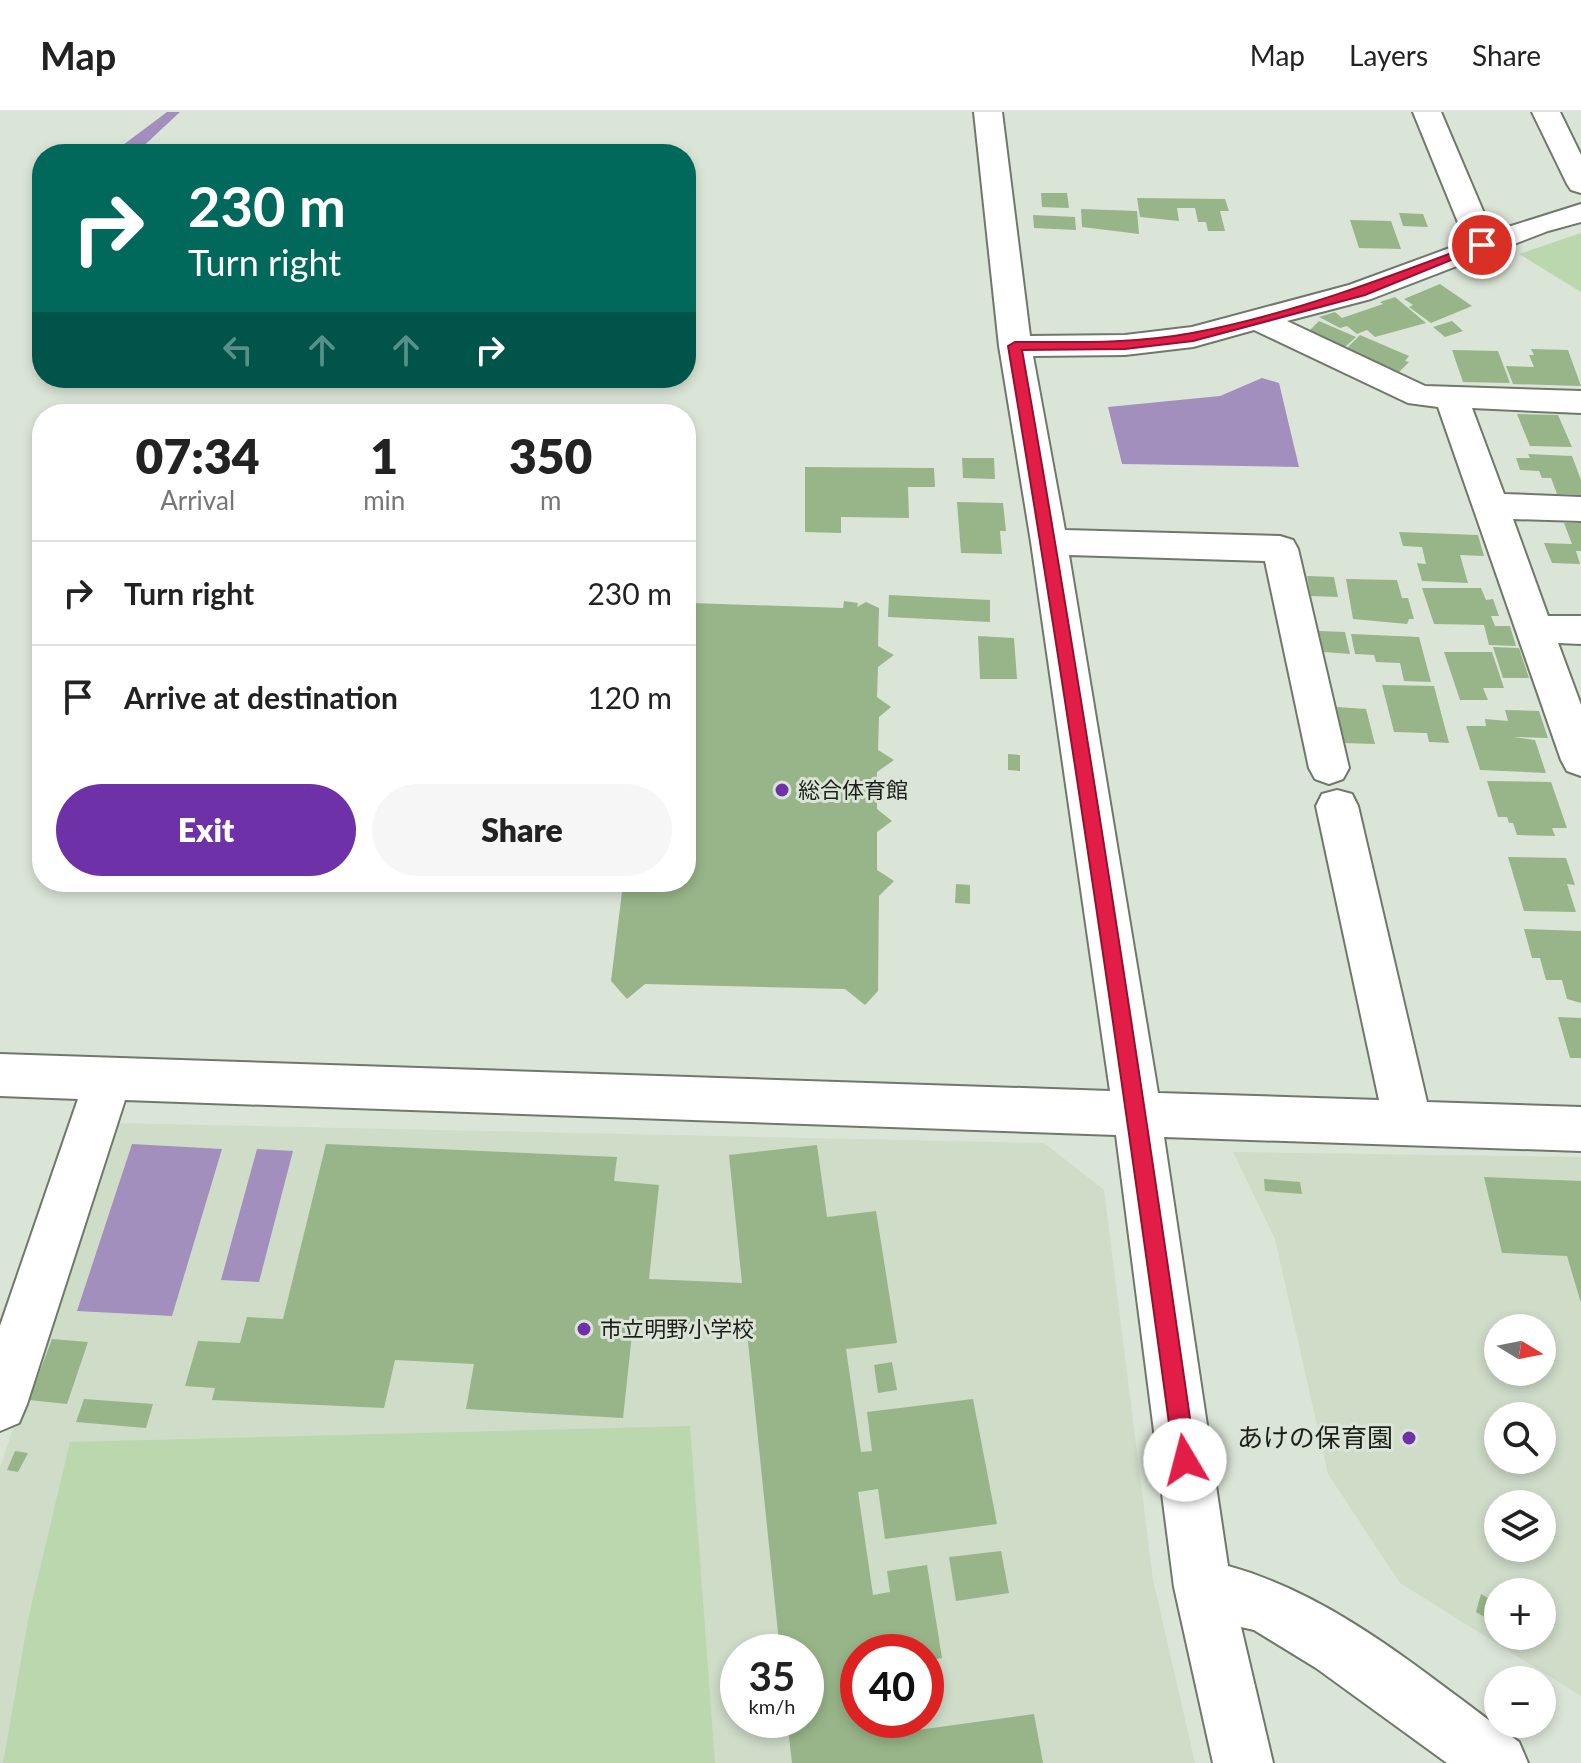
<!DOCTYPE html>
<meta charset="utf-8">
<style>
body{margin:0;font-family:Lato,"Noto Sans JP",sans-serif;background:#f6f6f6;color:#222;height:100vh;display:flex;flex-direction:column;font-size:30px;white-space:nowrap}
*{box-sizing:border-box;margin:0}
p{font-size:26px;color:#767676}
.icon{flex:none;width:44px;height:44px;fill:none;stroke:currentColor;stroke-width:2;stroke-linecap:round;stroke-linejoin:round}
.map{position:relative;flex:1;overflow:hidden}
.panel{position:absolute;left:32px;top:292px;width:664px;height:488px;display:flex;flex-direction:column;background:#fff;border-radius:32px;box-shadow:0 4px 12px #0003}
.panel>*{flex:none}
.hud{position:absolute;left:32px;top:32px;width:664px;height:244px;border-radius:32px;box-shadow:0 4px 12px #0003;background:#00695c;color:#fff;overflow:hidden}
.needle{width:52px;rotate:100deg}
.controls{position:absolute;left:1484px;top:1202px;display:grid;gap:16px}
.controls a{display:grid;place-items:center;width:72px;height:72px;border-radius:50%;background:#fff;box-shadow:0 4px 12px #0003;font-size:40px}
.speed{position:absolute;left:720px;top:1522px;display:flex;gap:16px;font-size:40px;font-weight:700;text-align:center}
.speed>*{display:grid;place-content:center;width:104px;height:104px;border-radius:50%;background:#fff;box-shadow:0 4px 12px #0003;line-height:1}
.speed small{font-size:20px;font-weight:400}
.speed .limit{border:12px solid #d22;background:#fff;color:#111}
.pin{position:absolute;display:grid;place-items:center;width:68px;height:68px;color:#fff;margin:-34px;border:4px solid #fff;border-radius:50%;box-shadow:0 2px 8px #0007}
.me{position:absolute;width:88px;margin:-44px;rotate:352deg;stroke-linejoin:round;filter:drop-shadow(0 0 6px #0008)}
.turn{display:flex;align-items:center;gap:28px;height:168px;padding:0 24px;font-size:36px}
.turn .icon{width:104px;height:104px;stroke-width:2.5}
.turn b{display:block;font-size:56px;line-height:68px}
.lanes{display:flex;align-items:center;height:76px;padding:0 24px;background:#0003;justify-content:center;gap:40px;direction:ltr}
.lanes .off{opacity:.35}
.eta{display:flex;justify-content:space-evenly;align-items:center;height:136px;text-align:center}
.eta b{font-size:48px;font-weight:800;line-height:56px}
.button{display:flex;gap:16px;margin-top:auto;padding:16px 24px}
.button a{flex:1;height:92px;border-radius:48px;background:#6e31a7;color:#fff;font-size:32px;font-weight:800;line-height:92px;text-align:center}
.button a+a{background:#f6f6f6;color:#222}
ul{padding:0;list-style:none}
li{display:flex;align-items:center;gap:24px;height:104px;padding:0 24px;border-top:2px solid #e0e0e0}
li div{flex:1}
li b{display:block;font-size:30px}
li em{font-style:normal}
header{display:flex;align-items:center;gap:48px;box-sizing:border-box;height:112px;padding:0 40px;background:#fff;border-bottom:2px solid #e0e0e0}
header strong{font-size:38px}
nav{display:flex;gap:44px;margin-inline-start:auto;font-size:28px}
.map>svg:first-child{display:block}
.built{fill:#cedcc8;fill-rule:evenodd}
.green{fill:#bbd7ae}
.water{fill:#a28fbe}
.building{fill:#97b588}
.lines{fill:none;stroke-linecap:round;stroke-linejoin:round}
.minor-casing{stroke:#6f786b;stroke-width:4}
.minor{fill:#fff;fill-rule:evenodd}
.route{fill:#e11d48;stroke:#92132f;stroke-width:2}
.poi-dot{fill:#6e31a7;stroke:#dbe5d7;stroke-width:3}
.labels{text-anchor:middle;stroke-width:6;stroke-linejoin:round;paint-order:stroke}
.poi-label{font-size:22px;fill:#1c1f1a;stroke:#dbe5d7;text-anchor:start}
.near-poi-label{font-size:26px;fill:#1c1f1a;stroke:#dbe5d7;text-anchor:end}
</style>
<header>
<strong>Map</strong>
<nav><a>Map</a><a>Layers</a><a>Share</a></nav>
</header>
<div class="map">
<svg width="1581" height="1651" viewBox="0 0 1581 1651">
<rect width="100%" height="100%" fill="#dbe5d7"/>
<path class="built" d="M113,1011L1044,1031L1104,1078L1153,1468L1195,1651H0V1356ZM738,1540H806V1608H738ZM858,1540H926V1608H858Z
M1233,1040L1581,1045V1584L1400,1471L1328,1362L1275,1127ZM1498,1216H1542V1260H1498ZM1498,1304H1542V1348H1498ZM1498,1392H1542V1436H1498ZM1498,1480H1542V1524H1498Z"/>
<path class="green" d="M1581,121V180L1519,142Z
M690,1314L715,1651H3L29,1503L70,1330Z"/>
<path class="water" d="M167,0H180L135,42H111Z
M1262,266L1279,271L1299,355L1122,352L1108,295L1220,284Z
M132,1032L222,1037L172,1204L77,1199Z
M257,1037L293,1039L259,1170L221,1168Z"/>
<path class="building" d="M1041,81H1067L1069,96L1042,95Z
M1137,86L1225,87L1229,99H1220L1225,119H1208L1206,110H1198L1195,96H1177L1179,109L1140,105Z
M1081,97L1137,99L1139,122L1082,115Z
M1399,101L1423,102L1428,115L1403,114Z
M1033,103L1075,105L1076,118L1034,116Z
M1350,108L1391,109L1401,137L1359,136Z
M1440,172L1472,194L1431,211L1409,195L1413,193L1404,187Z
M1395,185L1426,211L1375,225L1367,218L1357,222L1347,214L1340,216L1319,205L1335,200L1342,206L1383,192L1380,190Z
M1319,209L1356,225L1344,236L1308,220Z
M1452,209L1463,219L1445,225L1433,215Z
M1360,223L1409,244L1405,249L1409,250L1399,260L1346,237Z
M1531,237L1568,238L1581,274L1513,272L1506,254L1534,255L1529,243H1534Z
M1452,238L1498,239L1510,271L1463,270Z
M1517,302L1558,303L1572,335L1530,334Z
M1528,342L1572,344L1581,368V383L1557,382L1551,366H1542L1539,359L1520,358L1516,346H1530Z
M962,346H994L995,367L963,366Z
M805,355L934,356L935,375H908L909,406L841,405V421L805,420Z
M957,390L1003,391L1006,419H1000L1002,442L961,441Z
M1564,411H1581V439H1576L1580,452L1552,451L1544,431L1572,432Z
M1399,420L1478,423L1484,444L1460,443L1468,471L1422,469L1417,451L1426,452L1422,435L1403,434Z
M1307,464L1334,465L1338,485L1311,484Z
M1346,467L1397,468L1402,486H1408L1414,507H1409L1407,512L1353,507Z
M1422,476H1481L1486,488L1493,487L1499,504H1491L1495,514H1510L1516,534L1489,533L1484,513L1434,512Z
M889,483L990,488V510L888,505Z
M686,485L693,486L692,491L843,496L844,489L858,491L857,495L866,490L879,496L878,534L894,543L878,555L877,585L891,595L879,605L878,638L894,648L877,660V697L892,709L877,720V758L894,769L879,784L878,879L865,893L845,877L645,872L627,887L611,869L623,772L620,770H686Z
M1319,519L1345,520L1350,542L1324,540Z
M1351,522L1419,525L1431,570L1404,569L1400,551L1376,550L1374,543L1355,542Z
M978,524L1014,526L1017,567H980Z
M1493,535L1519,536L1529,566H1503Z
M1444,540H1492L1504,576H1483L1488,588H1460Z
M1382,573L1434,574L1449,631L1429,630L1427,621L1394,620Z
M1337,595L1366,597L1375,632L1344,631Z
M1505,598L1539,599L1548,626L1513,625L1535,628L1546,661L1480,658L1466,614H1486L1485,607L1508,609Z
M1008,642L1020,643V659L1008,658Z
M1487,669L1551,670L1567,716H1552L1555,724L1517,723L1513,711H1509L1507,705H1498Z
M1508,745L1566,746L1575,773L1567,772L1576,800L1524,799Z
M956,772L970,773V792L955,791Z
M1524,817L1581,819V891L1567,887L1562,868H1546L1540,846H1532Z
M1558,905L1581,906V946H1570Z
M326,1032L617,1045L614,1069L659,1073L649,1167L742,1171L729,1043L817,1033L827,1105L876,1099L897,1231L846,1237L861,1340L872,1339L867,1300L973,1287L997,1412L885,1427L878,1377L858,1380L873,1483L890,1480L887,1459L927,1453L942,1546L926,1549V1540H858V1608H901L903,1620L1034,1602L1043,1651H792L787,1608H806V1540H780L747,1220L633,1213L623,1306L466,1297L474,1252L395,1248L384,1296L212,1288L215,1276L185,1274L198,1229L240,1231L247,1205L283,1207Z
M1484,1065L1581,1069V1191L1567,1144L1502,1141Z
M1264,1067L1300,1070L1302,1082L1265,1079Z
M52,1227L88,1230L67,1292L29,1288Z
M892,1250L897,1278L878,1281L874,1253Z
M84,1287L153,1292L146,1316L76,1310Z
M15,1339L28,1341L18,1360L7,1358Z
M1001,1439L1009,1481L956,1489L949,1445Z
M1481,1482L1498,1492V1513L1476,1500Z"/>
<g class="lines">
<g class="minor-casing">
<path id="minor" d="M974,0H1002L1030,224L1125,223L1192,215L1349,173L1466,130L1413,0H1441L1492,120L1581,92V110L1548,119L1371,187L1287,209L1425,274L1581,279V301L1472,296L1504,382L1581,385V409L1513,407L1548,504H1581V532L1558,531L1581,593V664L1567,659L1561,648L1438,295L1408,291L1254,218L1193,235L1125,243L1033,244L1065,418L1280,424L1293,428L1298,437L1349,656L1343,667L1329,672L1315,667L1309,656L1265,449L1069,443L1158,981L1379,988L1316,694L1322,682L1337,678L1352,682L1358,694L1427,990L1581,995V1039L1164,1025L1228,1454C1338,1484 1428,1565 1519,1630L1528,1651H1447L1316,1556L1254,1518L1241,1515L1273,1651H1213L1174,1475L1116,1023L125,988L27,1292L19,1311L0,1319V1214L78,987L0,984V942L1110,979L1031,430L999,234Z
M1532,0H1560L1581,43V81L1571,78L1567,72Z"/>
</g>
<use href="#minor" class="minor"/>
</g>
<path class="route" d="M1478,131L1488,133L1365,183L1193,229L1125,237L1022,238C1087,607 1143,978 1196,1348L1193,1356L1185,1360L1177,1356L1174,1348C1124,976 1070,604 1008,234L1015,230C1074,230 1134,232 1192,221C1289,203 1386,166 1478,131Z"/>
<g class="poi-dot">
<circle cx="782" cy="678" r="8"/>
<circle cx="584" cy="1217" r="8"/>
<circle cx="1409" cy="1326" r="8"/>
</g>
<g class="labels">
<g class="poi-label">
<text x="798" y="686">総合体育館</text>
<text x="600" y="1225">市立明野小学校</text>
</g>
<g class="near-poi-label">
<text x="1393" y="1335">あけの保育園</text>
</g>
</g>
</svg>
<div class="controls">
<a><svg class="needle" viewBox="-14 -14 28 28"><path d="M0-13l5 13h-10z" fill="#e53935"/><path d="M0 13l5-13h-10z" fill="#767676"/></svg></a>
<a><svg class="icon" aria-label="search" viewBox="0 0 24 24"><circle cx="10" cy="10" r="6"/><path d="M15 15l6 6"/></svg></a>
<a><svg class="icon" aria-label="layers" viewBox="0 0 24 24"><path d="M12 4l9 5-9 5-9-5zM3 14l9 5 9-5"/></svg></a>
<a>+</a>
<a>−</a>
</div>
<div class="speed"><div>35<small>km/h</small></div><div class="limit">40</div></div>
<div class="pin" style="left:1482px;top:133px;background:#d93025"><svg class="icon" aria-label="arrive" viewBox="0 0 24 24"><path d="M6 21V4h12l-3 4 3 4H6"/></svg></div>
<svg class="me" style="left:1185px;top:1348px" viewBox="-20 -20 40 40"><circle r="19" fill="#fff"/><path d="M0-13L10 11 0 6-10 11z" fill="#e11d48"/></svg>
<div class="hud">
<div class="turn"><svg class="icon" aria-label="right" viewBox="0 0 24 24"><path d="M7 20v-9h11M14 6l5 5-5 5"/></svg><div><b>230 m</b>Turn right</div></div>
<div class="lanes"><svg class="icon off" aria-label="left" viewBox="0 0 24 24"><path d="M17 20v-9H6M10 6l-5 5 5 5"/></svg><svg class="icon off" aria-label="ahead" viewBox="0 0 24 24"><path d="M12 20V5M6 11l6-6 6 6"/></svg><svg class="icon off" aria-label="ahead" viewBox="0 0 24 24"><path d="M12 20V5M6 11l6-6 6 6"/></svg><svg class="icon" aria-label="right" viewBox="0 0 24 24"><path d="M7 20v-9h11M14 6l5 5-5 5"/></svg></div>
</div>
<section class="panel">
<div class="eta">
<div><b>07:34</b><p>Arrival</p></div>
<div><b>1</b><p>min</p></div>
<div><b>350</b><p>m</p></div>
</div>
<ul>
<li><svg class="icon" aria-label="right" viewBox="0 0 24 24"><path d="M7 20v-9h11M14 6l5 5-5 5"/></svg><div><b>Turn right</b></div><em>230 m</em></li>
<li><svg class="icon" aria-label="arrive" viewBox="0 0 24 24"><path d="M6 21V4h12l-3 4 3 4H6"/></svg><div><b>Arrive at destination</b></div><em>120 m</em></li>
</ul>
<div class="button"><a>Exit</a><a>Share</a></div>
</section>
</div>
